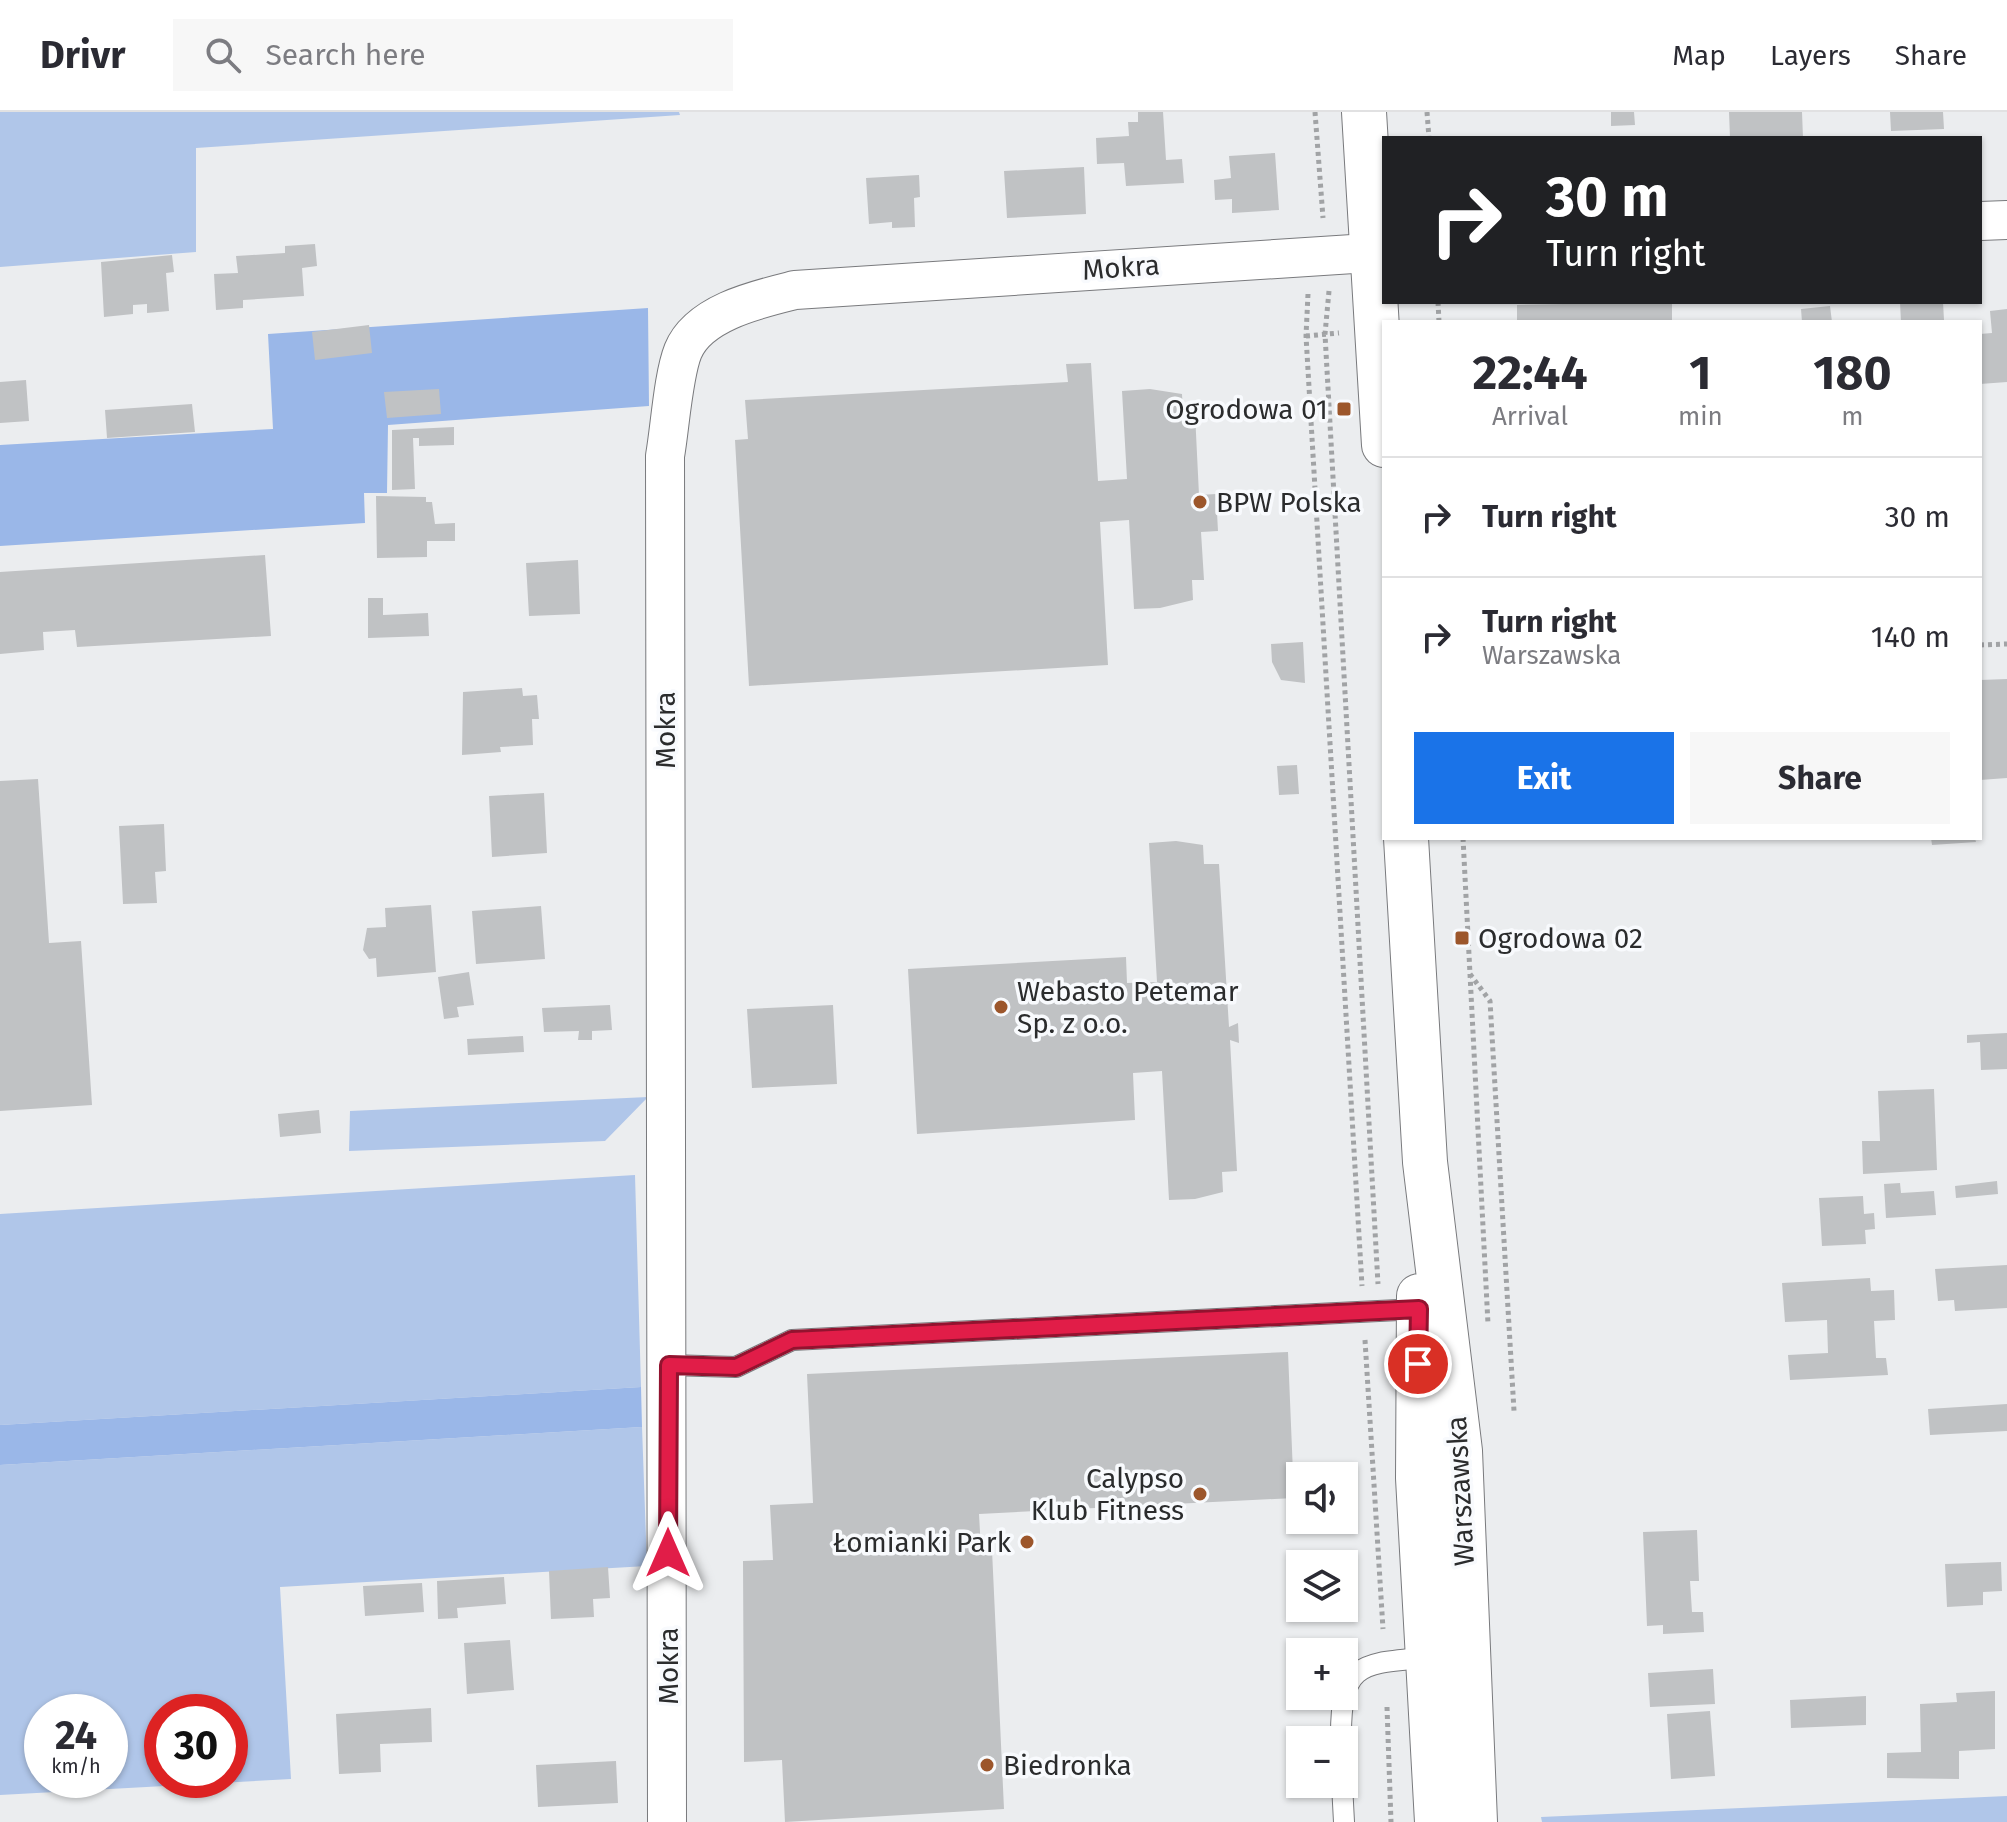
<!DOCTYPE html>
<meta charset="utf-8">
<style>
body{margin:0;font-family:"Fira Sans",sans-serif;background:#f7f7f7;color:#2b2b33;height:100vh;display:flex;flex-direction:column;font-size:30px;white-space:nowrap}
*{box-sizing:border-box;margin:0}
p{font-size:26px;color:#7c7c81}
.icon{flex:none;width:44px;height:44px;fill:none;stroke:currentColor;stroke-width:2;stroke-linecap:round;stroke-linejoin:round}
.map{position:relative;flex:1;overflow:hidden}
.drawer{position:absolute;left:1382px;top:208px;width:600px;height:520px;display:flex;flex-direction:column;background:#fff;border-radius:0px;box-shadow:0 2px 6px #0004}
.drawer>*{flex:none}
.hud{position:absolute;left:1382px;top:24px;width:600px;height:168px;border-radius:0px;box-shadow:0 2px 6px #0004;background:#202124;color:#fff;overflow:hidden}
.fabs{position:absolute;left:1286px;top:1350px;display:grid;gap:16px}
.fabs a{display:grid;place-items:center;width:72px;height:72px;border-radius:0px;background:#fff;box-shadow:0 2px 6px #0004;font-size:40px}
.speed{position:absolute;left:24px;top:1582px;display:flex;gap:16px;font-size:40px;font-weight:700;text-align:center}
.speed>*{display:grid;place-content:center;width:104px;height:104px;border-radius:50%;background:#fff;box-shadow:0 2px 6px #0004;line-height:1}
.speed small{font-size:20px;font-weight:400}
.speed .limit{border:12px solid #d22;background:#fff;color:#111}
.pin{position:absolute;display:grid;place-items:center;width:68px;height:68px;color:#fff;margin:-34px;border:4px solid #fff;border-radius:50%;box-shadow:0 2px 8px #0007}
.me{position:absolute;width:88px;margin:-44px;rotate:0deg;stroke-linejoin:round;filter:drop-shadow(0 0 6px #0008)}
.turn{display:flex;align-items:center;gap:28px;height:168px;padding:0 32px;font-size:36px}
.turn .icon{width:104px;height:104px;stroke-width:2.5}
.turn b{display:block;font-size:56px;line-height:68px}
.eta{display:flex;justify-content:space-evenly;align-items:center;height:136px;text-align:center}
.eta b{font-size:48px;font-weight:700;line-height:56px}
.primary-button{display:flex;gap:16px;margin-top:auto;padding:16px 32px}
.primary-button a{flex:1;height:92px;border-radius:0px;background:#1a73e8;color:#fff;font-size:32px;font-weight:700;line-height:92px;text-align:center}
.primary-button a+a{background:#f7f7f7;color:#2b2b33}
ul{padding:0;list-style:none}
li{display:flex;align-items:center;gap:24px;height:120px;padding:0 32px;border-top:2px solid #e1e1e2}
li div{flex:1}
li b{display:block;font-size:30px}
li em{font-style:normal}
header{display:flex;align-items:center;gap:48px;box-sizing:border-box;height:112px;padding:0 40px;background:#fff;border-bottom:2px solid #e1e1e2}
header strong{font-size:38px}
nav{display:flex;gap:44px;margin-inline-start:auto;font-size:28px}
.search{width:560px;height:72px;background:#f7f7f7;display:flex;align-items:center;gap:20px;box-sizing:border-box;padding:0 28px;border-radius:0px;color:#7c7c81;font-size:30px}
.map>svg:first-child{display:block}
.green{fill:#b0c6e9;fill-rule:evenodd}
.forest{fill:#9ab7e8}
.building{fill:#c0c2c4}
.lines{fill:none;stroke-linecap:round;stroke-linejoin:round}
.service-casing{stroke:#797a7d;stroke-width:22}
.minor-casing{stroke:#797a7d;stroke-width:40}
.tertiary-casing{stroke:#797a7d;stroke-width:46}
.path{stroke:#a1a3a5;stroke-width:5;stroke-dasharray:4 4;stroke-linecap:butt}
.service{stroke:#fff;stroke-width:20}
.minor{stroke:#fff;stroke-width:38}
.tertiary{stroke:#fff;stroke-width:44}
.route-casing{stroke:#92132f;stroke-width:20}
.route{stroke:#e11d48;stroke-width:14}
.poi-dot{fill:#9c562b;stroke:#f8fafd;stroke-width:3}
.labels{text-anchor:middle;stroke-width:7;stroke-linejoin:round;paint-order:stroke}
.street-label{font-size:28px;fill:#2b2c2d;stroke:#f8fafd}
.poi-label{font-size:28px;fill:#2b2c2d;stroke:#f8fafd;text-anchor:start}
</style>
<header>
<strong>Drivr</strong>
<div class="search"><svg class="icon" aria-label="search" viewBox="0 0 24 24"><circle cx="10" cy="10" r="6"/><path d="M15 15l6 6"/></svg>Search here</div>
<nav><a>Map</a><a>Layers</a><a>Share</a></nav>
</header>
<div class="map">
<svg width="2007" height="1710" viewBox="0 0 2007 1710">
<rect width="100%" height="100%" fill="#ebedef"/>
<path class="green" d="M0,0H679L680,3L196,36V140L0,155Z
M648,985L605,1029L349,1039L350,999Z
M635,1063L641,1275L0,1313V1102Z
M642,1315L647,1454L280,1475L291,1667L0,1683V1353ZM42,1600H110V1668H42ZM162,1600H230V1668H162Z
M2007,1684V1710H1542L1541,1705Z"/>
<path class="forest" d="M648,196L649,294L388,313L387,381H364L365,411L0,434V333L273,317L268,222Z
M641,1275L642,1315L0,1353V1313Z"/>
<path class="building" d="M1138,0H1163L1166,48L1182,47L1184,71L1126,74L1124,51L1097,52L1096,26L1129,24L1128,10H1138Z
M1611,0H1634L1635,13L1611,14Z
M1729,0H1802L1803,26H1730Z
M1890,0H1943L1944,17L1891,19Z
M1275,41L1279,98L1232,101V87L1215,88L1214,68L1231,66L1229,44Z
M1084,55L1086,102L1007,106L1004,59Z
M919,63L920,85L914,86L915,115L892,116V110L869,112L866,66Z
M315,132L317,154L302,156L304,184L243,188V196L216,198L214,162L238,161L236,144L285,141V134Z
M172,143L174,160L166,161L169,199L147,201V192L133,193V202L104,205L101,150Z
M1672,190V210H1517V193Z
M1900,190H1943L1944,208L1901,210Z
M1830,194L1832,210H1802L1801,197Z
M2007,197V270L1980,272V222L1992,221L1990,199Z
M369,213L372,241L315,248L312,220Z
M1091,251L1098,369L1127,367L1122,279L1150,277L1182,282L1183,302L1195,301L1199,383L1216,382L1218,419L1201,420L1204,468H1192L1193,488L1160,496L1134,497L1129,408L1100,410L1108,553L749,574L735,328L748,327L745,288L1068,270L1066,252Z
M26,268L29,309L0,311V270Z
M439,277L441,302L387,306L384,280Z
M192,292L195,320L107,326L105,298Z
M454,315V333L419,334V326H413L415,377L392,378V318Z
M376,384L426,385V390H432L435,412L455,411V429H427V445L377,446Z
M265,443L271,524L77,535L75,518L43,520L44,538L0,542V460Z
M578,448L580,502L529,504L526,451Z
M368,486H383V503L428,501L429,524L368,526Z
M1303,530L1305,571L1281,568L1272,550L1271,532Z
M2007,567V666L1980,668V568Z
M522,576L523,584L537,583L539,607H532L533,633L500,635L501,640L462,643L463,580Z
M1297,653L1299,682L1279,683L1277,654Z
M38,667L49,831L81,829L92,993L0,999V669Z
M544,681L547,741L492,745L489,684Z
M164,712L166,759L155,760L157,791L123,792L119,714Z
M1931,726H1975L1976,730L1932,733Z
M1176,729L1203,733L1204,752H1219L1229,915L1238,911L1239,931L1230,928L1237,1059L1222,1060L1223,1080L1195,1087L1169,1088L1162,959L1133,961L1135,1008L917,1022L908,857L1126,845L1127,871L1157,870L1149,731Z
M431,793L436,860L377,865L376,846L369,847L363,838L367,816L386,815L385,796Z
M541,794L545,847L476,852L472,799Z
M469,860L474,893L457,895L459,905L444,907L438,865Z
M610,893L612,918L592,919V928H578L579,919L544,920L542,896Z
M833,893L837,972L752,976L747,897Z
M2007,921V957L1981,958L1980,930L1967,931V923Z
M523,924L524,940L468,943L467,927Z
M1934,977L1937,1058L1863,1062L1862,1029H1880L1878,979Z
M319,998L321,1021L280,1025L278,1002Z
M1997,1069L1998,1082L1956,1086L1955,1074Z
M1900,1071L1901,1081L1934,1079L1936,1103L1886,1106L1884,1072Z
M1863,1084L1864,1102L1874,1101L1875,1117L1865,1118L1866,1132L1822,1134L1819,1086Z
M2007,1153V1196L1955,1199L1954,1188L1938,1189L1935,1157Z
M1870,1166L1871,1179L1894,1178L1895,1208L1874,1209L1876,1246H1886L1888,1263L1790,1268L1788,1243L1828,1241L1827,1208L1785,1210L1782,1171Z
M1288,1240L1294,1386L979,1402L981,1438H992L1004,1697L785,1710L782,1648L744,1650L743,1449L773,1448L770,1393L813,1391L807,1262Z
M2007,1292V1319L1930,1323L1928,1297Z
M1697,1418L1699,1469H1690L1692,1500H1703L1704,1520L1663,1522V1513L1647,1514L1643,1420Z
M2001,1450L2002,1479L1983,1480V1493L1947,1495L1945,1452Z
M608,1455L610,1486L593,1487L594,1505L551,1507L549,1459Z
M504,1465L506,1492L457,1496L458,1506L438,1507L437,1469Z
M422,1471L424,1500L365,1504L363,1474Z
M510,1528L514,1578L467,1582L464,1531Z
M1713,1557L1715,1592L1650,1595L1648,1561Z
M1995,1579V1637L1959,1639V1667L1887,1666V1641L1921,1640L1920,1592L1957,1590L1956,1581Z
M1866,1584V1613L1791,1616L1790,1588Z
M431,1596L432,1630L380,1632L381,1660L339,1662L336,1602Z
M1710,1599L1715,1664L1671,1667L1667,1602Z
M616,1649L618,1691L538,1695L536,1653Z"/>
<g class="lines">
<g class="service-casing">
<path id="service" d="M669,1253L736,1255L792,1228L1419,1197
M1341,1628C1340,1547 1362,1552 1432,1545
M1342,1672L1344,1710"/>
</g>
<g class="minor-casing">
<path id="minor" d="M1980,109L2007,108
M667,1710L665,344C670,316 673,264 683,239C699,200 759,187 795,178L1384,140"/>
</g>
<g class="tertiary-casing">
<path id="tertiary" d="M1364,0L1384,333
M1406,726L1425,1050L1460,1339L1475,1710
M1419,1184L1418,1366L1437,1710"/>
</g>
<path class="path" d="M1315,0L1323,106
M1427,0L1429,26
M1329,179L1325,222L1378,1172
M1308,182L1306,224L1362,1174
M1438,190L1439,210
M1306,224L1339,221
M1980,533L2007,532
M1463,726L1488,1212
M1470,862L1490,889L1514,1299
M1365,1228L1383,1517
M1387,1595L1391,1710"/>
<use href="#service" class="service"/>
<use href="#minor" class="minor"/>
<use href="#tertiary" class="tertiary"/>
</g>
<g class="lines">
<g class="route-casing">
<path id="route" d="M668,1441L669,1253L736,1255L792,1228L1419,1197L1418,1252"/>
</g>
<use href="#route" class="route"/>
</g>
<g class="poi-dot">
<rect x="1336" y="289" width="16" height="16" rx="4"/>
<circle cx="1200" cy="390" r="8"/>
<rect x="1454" y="818" width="16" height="16" rx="4"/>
<circle cx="1001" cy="895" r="8"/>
<circle cx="1200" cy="1382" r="8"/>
<circle cx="1027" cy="1430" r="8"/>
<circle cx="987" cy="1653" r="8"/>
</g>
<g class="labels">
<g class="street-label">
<text transform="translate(1121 155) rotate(-4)" y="10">Mokra</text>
<text transform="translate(665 618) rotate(-90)" y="10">Mokra</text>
<text transform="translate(1460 1379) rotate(-93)" y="10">Warszawska</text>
<text transform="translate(668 1554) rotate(-90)" y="10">Mokra</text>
</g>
<g class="poi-label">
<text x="1328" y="307" text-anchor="end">Ogrodowa 01</text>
<text x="1216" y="400">BPW Polska</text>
<text x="1478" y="836">Ogrodowa 02</text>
<text x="1017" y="889">Webasto Petemar<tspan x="1017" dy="32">Sp. z o.o.</tspan></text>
<text x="1184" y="1376" text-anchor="end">Calypso<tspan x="1184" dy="32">Klub Fitness</tspan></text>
<text x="1011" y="1440" text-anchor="end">Łomianki Park</text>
<text x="1003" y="1663">Biedronka</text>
</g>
</g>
</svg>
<div class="fabs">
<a><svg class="icon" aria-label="sound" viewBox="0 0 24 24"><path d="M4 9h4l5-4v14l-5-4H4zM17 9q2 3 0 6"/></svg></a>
<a><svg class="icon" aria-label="layers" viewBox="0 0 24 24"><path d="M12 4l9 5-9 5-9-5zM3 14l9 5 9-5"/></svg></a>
<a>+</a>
<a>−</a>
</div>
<div class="speed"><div>24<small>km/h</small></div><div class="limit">30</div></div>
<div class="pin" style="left:1418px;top:1252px;background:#d93025"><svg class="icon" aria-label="arrive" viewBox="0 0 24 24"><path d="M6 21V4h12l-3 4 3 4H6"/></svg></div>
<svg class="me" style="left:668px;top:1441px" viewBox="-20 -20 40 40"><path d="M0-17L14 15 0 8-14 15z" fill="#e11d48" stroke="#fff" stroke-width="4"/></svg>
<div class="hud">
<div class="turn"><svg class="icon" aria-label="right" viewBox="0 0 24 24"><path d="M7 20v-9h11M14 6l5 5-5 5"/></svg><div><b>30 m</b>Turn right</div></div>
</div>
<section class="drawer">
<div class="eta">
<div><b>22:44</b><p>Arrival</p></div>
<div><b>1</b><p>min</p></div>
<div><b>180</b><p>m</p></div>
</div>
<ul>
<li><svg class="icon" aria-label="right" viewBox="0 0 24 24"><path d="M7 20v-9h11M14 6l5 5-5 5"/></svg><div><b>Turn right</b></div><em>30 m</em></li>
<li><svg class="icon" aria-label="right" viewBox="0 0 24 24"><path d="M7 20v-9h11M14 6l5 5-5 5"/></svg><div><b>Turn right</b><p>Warszawska</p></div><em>140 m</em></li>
</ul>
<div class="primary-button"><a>Exit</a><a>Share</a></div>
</section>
</div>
